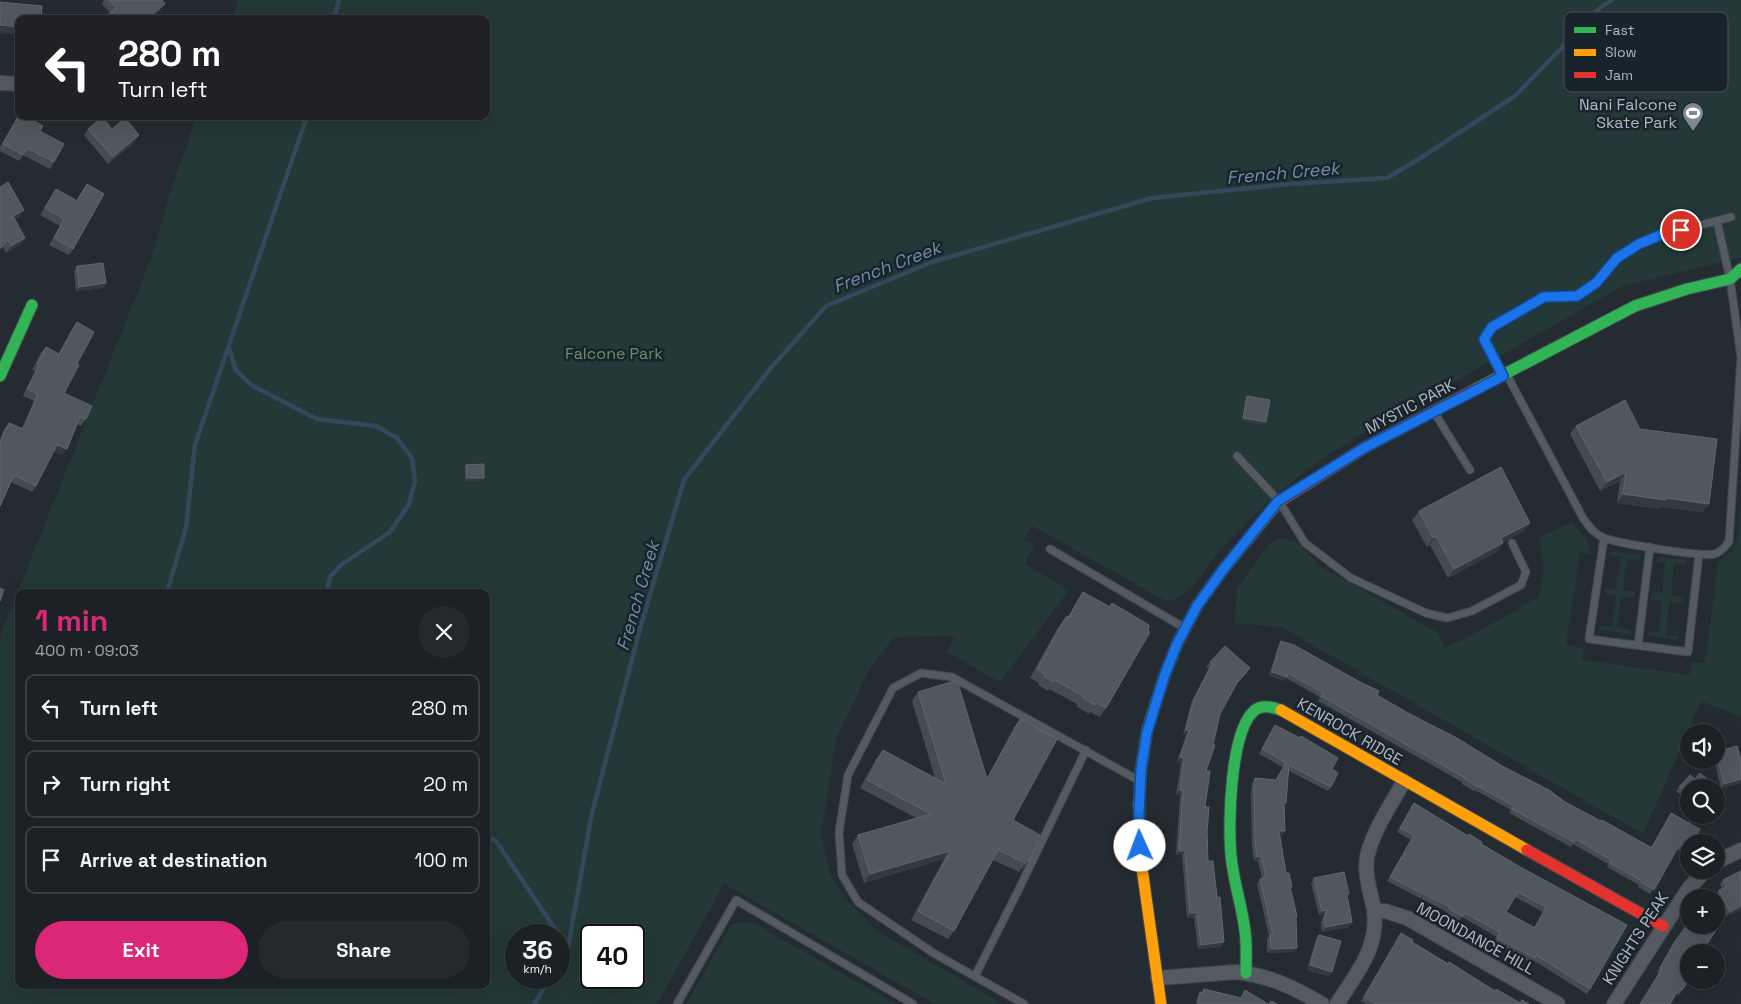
<!DOCTYPE html>
<meta charset="utf-8">
<style>
body{margin:0;font-family:"Space Grotesk",sans-serif;background:#25292d;color:#f1f3f6;height:100vh;display:flex;flex-direction:column;font-size:19px;white-space:nowrap}
*{box-sizing:border-box;margin:0}
p{font-size:16px;color:#a0a3a7}
.icon{flex:none;width:28px;height:28px;fill:none;stroke:currentColor;stroke-width:2;stroke-linecap:round;stroke-linejoin:round}
.map{position:relative;flex:1;overflow:hidden}
.side{position:absolute;left:15px;top:589px;width:475px;height:400px;display:flex;flex-direction:column;background:#1c2125;border-radius:10px;box-shadow:0 5px 20px #0002,0 0 0 1px #3a3e42}
.side>*{flex:none}
.top-card{position:absolute;left:15px;top:15px;width:475px;height:105px;border-radius:10px;box-shadow:0 5px 20px #0002,0 0 0 1px #3a3e42;background:#202124;color:#fff;overflow:hidden}
.buttons{position:absolute;left:1680px;top:724px;display:grid;gap:10px}
.buttons a{display:grid;place-items:center;width:45px;height:45px;border-radius:50%;background:#1c2125;box-shadow:0 5px 20px #0002,0 0 0 1px #3a3e42;font-size:25px}
.speed{position:absolute;left:505px;top:924px;display:flex;gap:10px;font-size:25px;font-weight:700;text-align:center}
.speed>*{display:grid;place-content:center;width:65px;height:65px;border-radius:50%;background:#1c2125;box-shadow:0 5px 20px #0002,0 0 0 1px #3a3e42;line-height:1}
.speed small{font-size:12px;font-weight:400}
.speed .limit{border:2px solid #111;border-radius:8px;background:#fff;color:#111}
.pin{position:absolute;display:grid;place-items:center;width:42px;height:42px;color:#fff;margin:-21px;border:2px solid #fff;border-radius:50%;box-shadow:0 1px 5px #0007}
.me{position:absolute;width:55px;margin:-28px;rotate:358deg;stroke-linejoin:round;filter:drop-shadow(0 0 4px #0008)}
.turn{display:flex;align-items:center;gap:18px;height:105px;padding:0 20px;font-size:22px}
.turn .icon{width:65px;height:65px;stroke-width:2.5}
.turn b{display:block;font-size:35px;line-height:42px}
.round{display:grid;place-items:center;flex:none;width:52px;height:52px;border-radius:26px;background:#25292d}
.summary{display:flex;align-items:center;justify-content:space-between;height:85px;padding:0 20px}
h1{font-size:30px;font-weight:700;line-height:38px;color:#db2777}
.button{display:flex;gap:10px;margin-top:auto;padding:10px 20px}
.button a{flex:1;height:58px;border-radius:30px;background:#db2777;color:#fff;font-size:20px;font-weight:700;line-height:58px;text-align:center}
.button a+a{background:#25292d;color:#f1f3f6}
ul{padding:0;list-style:none}
li{display:flex;align-items:center;gap:15px;height:68px;margin:0 10px 8px;padding:0 10px;border:2px solid #3a3e42;border-radius:10px}
li div{flex:1}
li b{display:block;font-size:19px}
li em{font-style:normal}
.map>svg:first-child{display:block}
.green{fill:#233837;fill-rule:evenodd}
.lines{fill:none;stroke-linecap:round;stroke-linejoin:round}
.stream{stroke:#33485a;stroke-width:4.5}
.lane-casing{stroke:#42484c;stroke-width:9}
.street-casing{stroke:#42484c;stroke-width:16}
.fast-casing{stroke:#42484c;stroke-width:13}
.slow-casing{stroke:#42484c;stroke-width:13}
.jam-casing{stroke:#42484c;stroke-width:13}
.lane{stroke:#555a60;stroke-width:7}
.street{stroke:#555a60;stroke-width:14}
.fast{stroke:#30b455;stroke-width:11}
.slow{stroke:#ff9f0a;stroke-width:11}
.jam{stroke:#e5322d;stroke-width:11}
.wall{fill:#454b51;fill-rule:evenodd}
.shaded-wall{fill:#333a3f}
.building{fill:#50575d;stroke:#5f666d;fill-rule:evenodd}
.route-casing{stroke:#114b97;stroke-width:12}
.route{stroke:#1a73e8;stroke-width:9}
.labels{text-anchor:middle;stroke-width:5;stroke-linejoin:round;paint-order:stroke}
.poi-label{font-size:16px;fill:#aeb9c4;stroke:#19232b;text-anchor:end}
.park-label{font-size:16px;fill:#66946a;stroke:#19232b}
.street-label{font-size:16px;fill:#aeb9c4;stroke:#19232b}
.water-label{font-size:18px;font-style:italic;fill:#6f8fa8;stroke:#19232b}
.key{fill:#19232b;stroke:#465059;stroke-width:1}
.key-label{font-size:14px;fill:#aeb9c4}
</style>
<div class="map">
<svg width="1741" height="1004" viewBox="0 0 1741 1004">
<rect width="100%" height="100%" fill="#252c31"/>
<path class="green" d="M238,0H1741V257L1623,286L1338,448C1309,468 1281,490 1255,514C1244,525 1233,536 1223,547C1204,569 1196,592 1168,602L1032,526L1024,540L1034,545L1025,564L1069,590L1000,682L947,652L956,636L894,637L869,670L836,739L821,836L830,874L844,898L877,931L1003,1004H935L724,884L657,1004H0V636L152,256L172,187L197,116H486V19H232ZM19,592H486V985H19ZM516,935H559V978H516ZM591,935H634V978H591Z
M1741,502V717L1701,701L1643,834L1281,627L1235,623L1237,588L1268,546L1280,538L1298,542L1318,565L1437,632L1445,647L1465,639L1539,597L1544,568L1539,538L1572,522C1580,534 1591,539 1591,555L1580,552L1566,645L1583,648L1582,660L1689,675L1691,662L1705,663L1718,562C1741,548 1739,529 1741,502Z
M1610,551L1640,555L1639,560L1627,559L1623,590L1635,592L1634,598L1621,596L1617,627L1630,630V634L1599,630V626L1612,627L1616,595L1605,593V588L1616,590L1621,557L1609,555Z
M1657,557L1687,560L1686,565L1674,564L1671,595L1685,597L1684,603L1669,602L1666,635L1677,636V640L1648,636L1649,631L1659,632L1662,601L1651,600L1652,592L1662,593L1665,563L1657,562Z
M745,922L755,924L896,1004H686L731,925Z"/>
<g class="lines">
<path class="stream" d="M334,19L339,0
M229,348L236,370L251,385L317,419L376,426L397,438L412,458L415,481L409,504L390,532L341,565L330,577L327,592
M167,592L186,528L195,445L307,116
M486,836L496,841L559,935
M559,935L568,949
M559,964L568,949L591,817L641,625L684,480L770,369L826,306L932,262L1152,198L1289,184L1387,178L1422,157L1515,96L1600,8L1612,0
M534,1004L550,978"/>
<g class="lane-casing">
<path id="lane" d="M1502,375L1484,339L1492,327L1544,297L1577,296L1596,283L1617,258L1639,244L1663,235L1731,217
M1507,375L1583,518C1589,526 1593,533 1602,537C1614,543 1701,557 1714,554C1720,553 1725,547 1729,542L1741,357L1730,279L1717,221
M1434,412L1470,470
M1237,456L1279,501L1305,543L1351,578L1426,613L1447,618L1472,611L1521,585L1526,572L1512,543
M1604,538L1589,639L1688,652L1699,554
M1050,549L1183,627
M1638,645L1650,547
M975,976L1019,889L1086,750
M677,1004L736,900L913,1004
M1024,1004L935,954L858,902L842,875L839,832L848,775L893,688L921,673L952,677L1138,780"/>
</g>
<g class="street-casing">
<path id="street" d="M0,83L19,84
M1716,862L1741,850
M1374,912L1385,911L1407,918L1558,1004
M1158,978L1236,972C1268,975 1295,988 1322,1004
M1337,1004C1356,974 1379,948 1374,910C1371,893 1364,875 1367,857C1373,830 1391,805 1404,781
M1614,1004L1689,888L1706,870"/>
</g>
<g class="fast-casing">
<path id="fast" d="M0,376L32,305
M1476,389L1635,306L1687,289L1730,279L1741,269
M1139,805L1141,770L1147,731L1164,677L1177,644L1197,606L1222,571L1279,501L1283,499
M1246,973C1246,959 1247,945 1245,931C1242,905 1233,881 1231,855C1228,824 1230,730 1255,710C1262,705 1273,707 1281,710"/>
</g>
<g class="slow-casing">
<path id="slow" d="M1281,710L1527,850
M1139,805L1141,861L1161,1004"/>
</g>
<g class="jam-casing">
<path id="jam" d="M1283,499L1364,448L1476,389
M1527,850L1663,926"/>
</g>
<use href="#lane" class="lane"/>
<use href="#street" class="street"/>
<use href="#fast" class="fast"/>
<use href="#slow" class="slow"/>
<use href="#jam" class="jam"/>
</g>
<path class="wall" d="M104,0H139L140,1L160,10L150,19H103L110,13L102,4Z
M0,2L19,19V44L14,43L15,34L0,33Z
M19,114L40,131L54,162L50,169L23,155L19,161L0,151V147Z
M88,129H112L135,142L108,164L84,135Z
M87,184L73,249L69,255L49,245L60,226L40,215L56,189L76,200Z
M0,187L19,217L15,219L21,244L6,253L3,247L0,250Z
M77,266L106,283L103,288L76,291L74,271Z
M77,322V364L64,393L86,419L81,426L77,424L62,455L53,451L36,486L32,492L11,482L0,506V439L4,429L9,423L22,428L34,401L23,396L35,371L32,370L41,353L46,347L59,354L72,329Z
M1247,396L1266,422L1264,425L1242,420L1246,398Z
M1576,426L1640,429L1709,504L1702,512L1660,507L1659,509L1617,503L1620,481L1600,491L1570,434Z
M466,465L483,480L465,481V467Z
M1419,511L1530,523L1524,531L1503,542L1497,552L1448,578L1430,545L1427,547L1412,520Z
M1083,592L1106,708L1100,717L1090,712L1089,714L1076,706L1077,704L1049,689L1048,691L1038,685L1039,683L1030,678L1057,629L1064,620L1068,617L1077,601Z
M1281,641L1565,802L1601,821L1651,847L1671,813L1689,842V850L1686,854L1677,849L1650,894L1638,887L1639,885L1607,867L1608,864L1573,844L1571,847L1509,813L1511,810L1475,790L1474,791L1462,784V782L1318,701L1320,697L1286,678L1284,681L1269,676L1278,646Z
M1210,662L1247,673L1235,685L1220,714L1206,771L1205,807L1207,832L1208,861L1221,947L1198,949L1194,917L1187,918L1182,855H1176L1180,795H1176L1181,763L1177,762L1186,735H1183L1191,703L1209,668L1206,667Z
M918,692L987,778L1014,728L1020,719L1013,820L1029,861L1022,869H1021L1019,872L993,860L954,931L948,939L911,920L944,859L864,883L852,844L858,835L916,818L860,788L876,759L883,750L935,778L912,701Z
M1275,725L1332,769L1331,787L1328,791L1289,771L1284,806L1282,836H1280L1286,873L1292,887L1290,889L1297,916L1296,918L1294,952L1267,953V939L1269,936L1257,884L1260,879H1262L1258,861H1254L1252,846L1251,793L1252,783L1255,778L1276,780L1283,767L1259,754Z
M1716,752L1741,760V783L1721,788L1714,760H1716Z
M1695,779L1689,788V802L1676,791L1679,787Z
M1414,803L1522,868L1627,925L1587,994L1533,960L1531,963L1494,942L1497,937L1462,917L1459,921L1446,913L1447,912L1387,881L1411,840L1397,832ZM1515,897L1543,912L1534,927L1506,912Z
M1314,878L1347,896L1352,922L1349,927L1322,932L1321,923L1324,914L1319,915L1311,883Z
M1723,880L1741,910L1726,916L1716,895L1719,890L1722,889L1720,884Z
M1689,922V980L1679,995L1676,993L1657,972L1671,948Z
M1401,933L1412,942L1495,991L1520,1003L1529,1004H1366L1361,1001Z
M1319,935L1332,972L1328,976L1307,970L1316,939Z
M1204,989L1268,1004H1196L1197,997Z"/>
<path class="shaded-wall" d="M165,4L160,10L150,19H147Z
M0,25L19,27V28L15,34L0,33Z
M19,37V44L14,43Z
M147,116H161L158,121Z
M139,135L135,142L108,164L113,157Z
M24,210L19,217L8,223L13,216Z
M25,238L21,244L6,253L11,246Z
M106,283L103,288L76,291L79,287Z
M1243,418L1266,422L1264,425L1242,420Z
M57,445L67,449L62,455L52,451Z
M1626,472L1620,481L1600,491L1607,482Z
M467,478H484L483,480L465,481Z
M1623,494L1666,498L1709,504L1702,512L1660,507L1659,509L1617,503Z
M1530,523L1524,531L1494,547L1501,538Z
M1436,536L1430,545L1427,547L1433,538Z
M1503,543L1497,552L1448,578L1454,569Z
M1272,672L1287,677L1284,681L1269,676Z
M1186,730L1189,731L1186,735H1183Z
M1180,757L1184,759L1181,763L1177,762Z
M1741,779V783L1721,788L1724,784Z
M1180,790L1183,791L1180,795H1176Z
M1279,831H1285L1282,836H1276Z
M950,851L944,859L864,883L870,874Z
M1179,851H1185L1182,855H1176Z
M1261,856L1258,861H1254L1257,857Z
M1741,906V910L1726,916L1730,912Z
M1327,910L1324,914L1319,915L1322,911Z
M1190,913H1197L1194,917L1187,918Z
M1352,922L1349,927L1322,932L1326,927Z
M1224,942L1221,947L1198,949L1201,945Z
M1297,948L1294,952L1267,953L1271,949Z
M1310,965L1332,972L1328,976L1307,970Z"/>
<path class="building" d="M109,0H139L140,1L142,0H162L165,4L147,19H103L116,8Z
M0,2L42,6L41,19H19V27L0,25Z
M19,115V116H25L43,126L40,131L64,144L54,162L27,148L23,155L3,144Z
M102,117L112,129L125,118L139,135L113,157L88,129Z
M8,182L24,210L13,216L25,238L11,246L8,240L0,248V187Z
M87,184L104,194L73,249L54,238L64,219L45,208L56,189L77,201Z
M103,263L106,283L79,287L77,266Z
M77,322L94,332L77,364L79,365L64,393L92,406L86,419L80,417L67,449L57,445L36,486L14,475L0,506V442L9,423L23,429L38,394L27,389L39,365L37,363L46,347L59,354Z
M1247,396L1270,400L1266,422L1243,418Z
M1625,400L1640,429L1717,439L1709,504L1666,498L1665,500L1623,494L1626,472L1607,482L1576,426Z
M484,464V478H467L466,465Z
M1501,467L1530,523L1501,538L1503,543L1454,569L1436,536L1433,538L1419,511Z
M0,588L4,590L0,601Z
M1083,592L1110,607L1112,603L1149,625L1148,631L1150,632L1106,708L1096,703L1095,705L1082,697L1083,696L1055,680L1054,682L1044,676L1045,674L1037,669L1064,620L1067,616L1069,617Z
M1281,641L1294,645L1360,682L1379,691L1377,695L1408,713L1457,738L1504,767L1549,790L1565,802L1601,821L1602,820L1652,848L1671,813L1700,829L1693,842H1689V849L1680,844L1654,890L1641,882L1642,881L1610,863L1611,860L1576,839L1574,842L1512,809L1514,806L1478,786V787L1465,779V778L1321,696L1323,693L1288,673L1287,677L1272,672Z
M1225,646L1250,668L1237,683L1220,714L1213,745H1215L1206,771H1210L1205,807H1209L1207,832L1208,861H1213L1217,897H1220L1224,942L1201,945L1197,913H1190L1185,851H1179L1183,791L1180,790L1184,759L1180,757L1189,731L1186,730L1194,699L1212,664L1210,662Z
M957,680L987,779L1020,719L1057,739L1013,820L1040,835L1029,861L1027,860L1025,863L998,850L954,931L918,911L950,851L870,874L858,835L931,814L867,780L883,750L946,784L918,692Z
M1275,725L1300,738L1301,736L1338,758L1332,769L1338,773L1331,787L1289,765L1286,803H1284L1285,831H1279L1286,873H1289L1292,887H1290L1297,916L1296,917L1297,948L1271,949L1270,935H1273L1260,879L1266,878L1261,856L1257,857L1255,842L1254,789L1255,778L1276,780L1286,763L1262,749Z
M1737,746L1741,760V779L1724,784L1716,752Z
M1700,773L1714,785L1712,788H1689V795L1679,787L1690,775L1695,779Z
M1414,803L1468,836L1469,834L1482,842L1481,844L1522,868L1627,925L1590,989L1536,955L1535,958L1497,938L1500,932L1465,913L1463,916L1449,909L1450,907L1390,877L1414,835L1400,828ZM1518,892L1546,907L1535,928L1506,912Z
M1741,871V906L1730,912L1719,890L1727,887L1723,880Z
M1344,872L1349,894L1347,895L1352,922L1326,927L1324,919L1327,910L1322,911L1314,878Z
M1716,910L1725,916L1702,952H1689V980L1682,990L1679,989L1670,1004H1640L1662,969L1660,968L1674,943L1689,922V925H1716Z
M1401,933L1413,940L1412,942L1448,964L1449,962L1495,991L1496,989L1520,1003L1522,1000L1529,1004H1377L1364,997Z
M1319,935L1341,941L1332,972L1310,965Z
M1204,989L1241,998L1245,990L1268,1004H1198L1200,992L1203,993Z
M1271,1001L1277,1004H1269Z"/>
<g class="lines">
<g class="route-casing">
<path id="route" d="M1140,846L1139,814L1141,770L1147,732L1153,713L1164,677L1177,644L1197,606L1222,571L1278,501L1364,448L1503,376L1484,339L1492,327L1544,297L1577,296L1596,283L1617,258L1639,244L1663,234L1681,230"/>
</g>
<use href="#route" class="route"/>
</g>
<defs>
<g id="stadium-pin" transform="scale(1.125)"><path d="M0 17L-7.5 6A9.5 9.5 0 1 1 7.5 6Z" fill="#7e8891" stroke="#19232b"/><path d="M0-5a6.5 5 0 1 0 0 10a6.5 5 0 1 0 0-10ZM-3.5-1.8h7v3.6h-7Z" fill="#fff"/></g>
</defs>
<g fill-rule="evenodd">
<use href="#stadium-pin" x="1693" y="113"/>
</g>
<g class="labels">
<g class="poi-label">
<text x="1677" y="110">Nani Falcone<tspan x="1677" dy="18">Skate Park</tspan></text>
</g>
<g class="park-label">
<text x="614" y="359">Falcone Park</text>
</g>
<g class="street-label">
<text transform="translate(1410 406) rotate(-28)" y="6">MYSTIC PARK</text>
<text transform="translate(1350 731) rotate(30)" y="6">KENROCK RIDGE</text>
<text transform="translate(1476 938) rotate(29)" y="6">MOONDANCE HILL</text>
<text transform="translate(1635 938) rotate(-57)" y="6">KNIGHTS PEAK</text>
</g>
<g class="water-label">
<text transform="translate(1283 173) rotate(-5)" y="6">French Creek</text>
<text transform="translate(887 267) rotate(-21)" y="6">French Creek</text>
<text transform="translate(638 596) rotate(-74)" y="6">French Creek</text>
</g>
</g>
<rect x="1564" y="12" width="164" height="80" rx="8" class="key"/>
<rect x="1574" y="27" width="22" height="6" fill="#30b455"/>
<rect x="1574" y="49" width="22" height="7" fill="#ff9f0a"/>
<rect x="1574" y="72" width="22" height="6" fill="#e5322d"/>
<g class="key-label">
<text x="1605" y="35">Fast</text>
<text x="1605" y="57">Slow</text>
<text x="1605" y="80">Jam</text>
</g>
</svg>
<div class="buttons">
<a><svg class="icon" aria-label="sound" viewBox="0 0 24 24"><path d="M4 9h4l5-4v14l-5-4H4zM17 9q2 3 0 6"/></svg></a>
<a><svg class="icon" aria-label="search" viewBox="0 0 24 24"><circle cx="10" cy="10" r="6"/><path d="M15 15l6 6"/></svg></a>
<a><svg class="icon" aria-label="layers" viewBox="0 0 24 24"><path d="M12 4l9 5-9 5-9-5zM3 14l9 5 9-5"/></svg></a>
<a>+</a>
<a>−</a>
</div>
<div class="speed"><div>36<small>km/h</small></div><div class="limit">40</div></div>
<div class="pin" style="left:1681px;top:230px;background:#d93025"><svg class="icon" aria-label="arrive" viewBox="0 0 24 24"><path d="M6 21V4h12l-3 4 3 4H6"/></svg></div>
<svg class="me" style="left:1140px;top:846px" viewBox="-20 -20 40 40"><circle r="19" fill="#fff"/><path d="M0-13L10 11 0 6-10 11z" fill="#1a73e8"/></svg>
<div class="top-card">
<div class="turn"><svg class="icon" aria-label="left" viewBox="0 0 24 24"><path d="M17 20v-9H6M10 6l-5 5 5 5"/></svg><div><b>280 m</b>Turn left</div></div>
</div>
<section class="side">
<div class="summary"><div><h1>1 min</h1><p>400 m · 09:03</p></div><a class="round"><svg class="icon" aria-label="close" viewBox="0 0 24 24"><path d="M6 6l12 12M18 6L6 18"/></svg></a></div>
<ul>
<li><svg class="icon" aria-label="left" viewBox="0 0 24 24"><path d="M17 20v-9H6M10 6l-5 5 5 5"/></svg><div><b>Turn left</b></div><em>280 m</em></li>
<li><svg class="icon" aria-label="right" viewBox="0 0 24 24"><path d="M7 20v-9h11M14 6l5 5-5 5"/></svg><div><b>Turn right</b></div><em>20 m</em></li>
<li><svg class="icon" aria-label="arrive" viewBox="0 0 24 24"><path d="M6 21V4h12l-3 4 3 4H6"/></svg><div><b>Arrive at destination</b></div><em>100 m</em></li>
</ul>
<div class="button"><a>Exit</a><a>Share</a></div>
</section>
</div>
